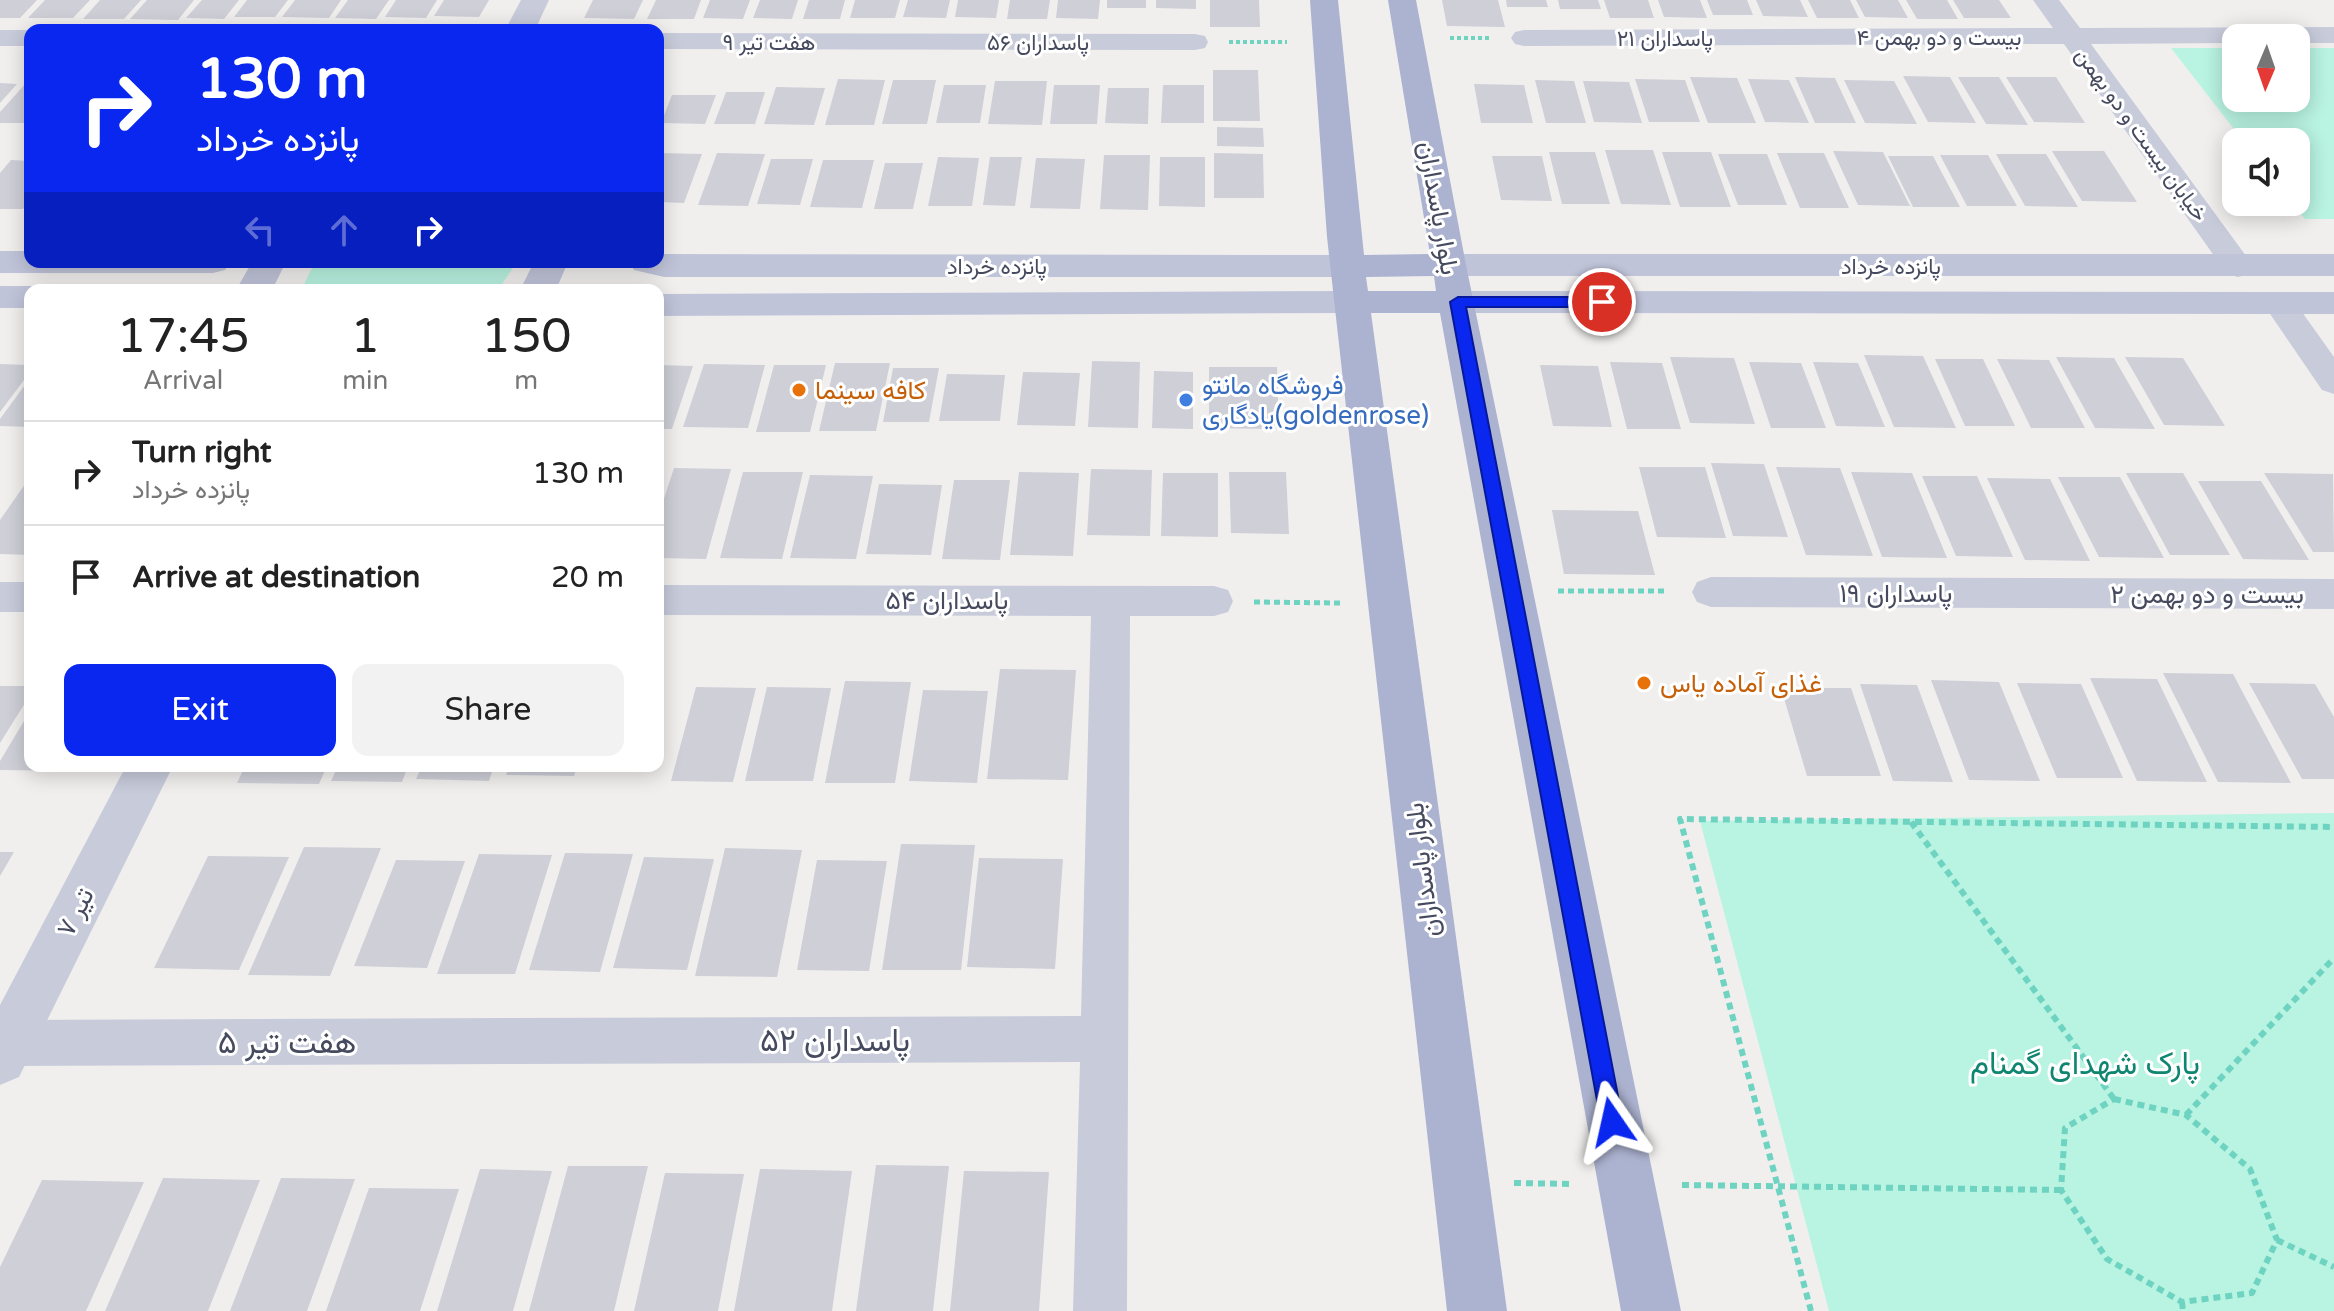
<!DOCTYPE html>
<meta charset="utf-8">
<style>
body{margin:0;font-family:"Varela Round",Vazirmatn,sans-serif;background:#f2f2f2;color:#222;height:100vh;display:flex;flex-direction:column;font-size:30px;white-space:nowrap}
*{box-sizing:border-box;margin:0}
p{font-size:26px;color:#767676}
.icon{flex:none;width:44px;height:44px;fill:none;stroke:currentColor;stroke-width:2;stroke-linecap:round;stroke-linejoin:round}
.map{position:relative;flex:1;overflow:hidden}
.side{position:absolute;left:24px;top:284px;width:640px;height:488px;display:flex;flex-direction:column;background:#fff;border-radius:16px;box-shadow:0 4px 20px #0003}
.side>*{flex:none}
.banner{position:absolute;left:24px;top:24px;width:640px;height:244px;border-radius:16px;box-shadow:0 4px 20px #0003;background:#0a27f0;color:#fff;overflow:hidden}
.needle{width:52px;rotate:182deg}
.buttons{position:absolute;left:2222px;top:24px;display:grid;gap:16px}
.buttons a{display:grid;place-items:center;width:88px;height:88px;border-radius:16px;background:#fff;box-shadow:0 4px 20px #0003;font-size:40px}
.pin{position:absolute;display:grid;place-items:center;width:68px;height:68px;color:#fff;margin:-34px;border:4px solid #fff;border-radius:50%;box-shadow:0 2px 8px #0007}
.me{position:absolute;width:88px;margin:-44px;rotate:349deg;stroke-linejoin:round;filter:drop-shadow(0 0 6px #0008)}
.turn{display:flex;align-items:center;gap:28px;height:168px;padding:0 40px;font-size:36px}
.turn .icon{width:104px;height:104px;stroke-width:2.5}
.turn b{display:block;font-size:56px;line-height:68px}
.lanes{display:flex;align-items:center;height:76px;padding:0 40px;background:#0003;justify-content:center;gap:40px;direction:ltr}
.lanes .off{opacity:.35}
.eta{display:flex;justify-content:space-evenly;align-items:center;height:136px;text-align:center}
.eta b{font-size:48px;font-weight:600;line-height:56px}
.cta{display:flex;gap:16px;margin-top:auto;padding:16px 40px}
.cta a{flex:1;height:92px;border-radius:16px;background:#0a27f0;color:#fff;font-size:32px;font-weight:600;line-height:92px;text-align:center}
.cta a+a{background:#f2f2f2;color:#222}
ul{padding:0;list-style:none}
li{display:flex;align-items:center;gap:24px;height:104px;padding:0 40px;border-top:2px solid #e0e0e0}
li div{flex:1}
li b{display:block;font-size:30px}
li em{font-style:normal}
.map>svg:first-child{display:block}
.green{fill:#b9f3e1}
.building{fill:#cecfd7}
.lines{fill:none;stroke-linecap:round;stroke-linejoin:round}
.path-far2{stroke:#6ed4c1;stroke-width:4;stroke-dasharray:4 3;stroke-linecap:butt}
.path-far1{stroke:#6ed4c1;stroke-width:5;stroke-dasharray:6 4;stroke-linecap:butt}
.path{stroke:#6ed4c1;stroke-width:6;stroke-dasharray:7 5;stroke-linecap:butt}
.minor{fill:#c7cbda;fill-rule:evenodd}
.tertiary{fill:#c7cbda;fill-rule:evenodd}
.secondary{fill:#c0c4d9;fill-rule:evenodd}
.primary{fill:#acb3d0;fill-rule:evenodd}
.route{fill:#0a27f0;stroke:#06199c;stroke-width:2}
.food-dot{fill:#e8710a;stroke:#fff;stroke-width:3}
.shop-dot{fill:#3f7fe0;stroke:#fff;stroke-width:3}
.labels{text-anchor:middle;stroke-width:6;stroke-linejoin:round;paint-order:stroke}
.far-street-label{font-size:22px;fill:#454a5e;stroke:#fff}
.street-label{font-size:26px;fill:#454a5e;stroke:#fff}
.shop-label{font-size:26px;fill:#366cbe;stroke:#fff;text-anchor:start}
.food-label{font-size:26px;fill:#c56008;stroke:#fff;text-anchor:start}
.near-street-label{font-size:32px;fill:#454a5e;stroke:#fff}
.near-park-label{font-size:32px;fill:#0f866f;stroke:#fff}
</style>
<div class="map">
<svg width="2334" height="1311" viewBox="0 0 2334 1311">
<rect width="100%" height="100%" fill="#f1efee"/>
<path class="green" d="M2171,48H2236V98H2296V48H2334V219H2305L2291,202H2296V142H2244Z
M315,262H517L498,290H306L305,282Z
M2334,813V1311H1829L1700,821Z"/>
<path class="building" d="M0,0H37L20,18H0Z
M45,0H90L73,18H28Z
M100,0H141L124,19H83Z
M147,0H194L178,20L130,19Z
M202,0H239L224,19L186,18Z
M247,0H288L275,17H234Z
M295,0H341L329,18L282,17Z
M348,0H389L376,19L335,18Z
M396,0H437L426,18L385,17Z
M444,0H489L479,17L434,16Z
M593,0H643L634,19L584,18Z
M656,0H701L694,19H647Z
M710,0H750L743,19L703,18Z
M760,0H798L792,19L753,18Z
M809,0H845L840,19H803Z
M855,0H900L895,18H850Z
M908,0H950L946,18L903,17Z
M958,0H999L996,18L955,17Z
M1010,0H1050L1047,19H1007Z
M1058,0H1100L1098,19L1056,18Z
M1107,0H1146V8H1107Z
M1156,0H1196V9L1156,8Z
M1210,0H1259L1260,27H1210Z
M1442,0H1498L1505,27L1447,26Z
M1506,0H1546L1548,7H1507Z
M1558,0H1598L1601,9H1560Z
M1604,0H1648L1654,18H1610Z
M1658,0H1700L1707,18L1664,17Z
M1707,0H1747L1753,15H1713Z
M1756,0H1800L1808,17L1763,16Z
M1808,0H1850L1859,18H1817Z
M1856,0H1898L1908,18L1865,17Z
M1906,0H1947L1958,19H1917Z
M1953,0H1999L2011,18H1964Z
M1213,70H1258L1260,121H1213Z
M1903,76L1950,77L1976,123L1928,122Z
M1690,77L1737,78L1756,123H1708Z
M1795,77L1835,78L1856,123H1815Z
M1958,77H1999L2028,125L1986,124Z
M2006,77H2056L2085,123L2034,122Z
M838,79L885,80L874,125H825Z
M1635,79L1685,80L1700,122H1649Z
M1748,79L1789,80L1809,123L1765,122Z
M893,80H936L927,124H882Z
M1535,80L1574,81L1586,123H1546Z
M1844,80L1894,81L1917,124L1865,123Z
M995,81H1047L1042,125L988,124Z
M1583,81L1629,82L1642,123L1594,122Z
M27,82H30V123H0V112Z
M0,83L17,84L0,103Z
M1474,84L1524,85L1533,123H1481Z
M944,85H986L980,123H936Z
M1054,85H1100L1097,124H1050Z
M1163,85H1204V123H1161Z
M776,87L825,88L814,125L764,124Z
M1108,88H1149L1148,124L1105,123Z
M726,92H765L755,124H714Z
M672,95H716L705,124L661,123Z
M1217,127L1263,128L1264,147L1217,146Z
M1605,150H1653L1671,205L1621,204Z
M1833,151L1883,152L1910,206L1858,205Z
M2052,151H2104L2137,202L2082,201Z
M1549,152H1595L1610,204H1562Z
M1662,152H1711L1731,207H1680Z
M658,153L702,154L684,203L658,202Z
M717,153L765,154L748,206L698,205Z
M1214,153L1263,154L1264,198H1214Z
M1777,153H1824L1849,208H1800Z
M1718,154H1767L1787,205H1738Z
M1996,154H2046L2078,207L2025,206Z
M1104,155H1150L1148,210L1100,209Z
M1940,155H1988L2017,206H1967Z
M1492,156H1542L1552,201L1501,200Z
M1888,156H1933L1960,207H1913Z
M938,157L979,158L972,206H928Z
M990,157H1022L1015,206L983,205Z
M1160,157H1205V207L1159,206Z
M1036,158L1085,159L1080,209L1030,208Z
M771,159H813L800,205L757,204Z
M11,160L30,161V200L23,209H0V173Z
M823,160H874L862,208L810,207Z
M885,163H923L913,209H874Z
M1864,355L1923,356L1956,428L1894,427Z
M1670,357L1734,358L1755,424L1690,423Z
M2056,357L2114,358L2155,429L2095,428Z
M2125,357L2183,358L2225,426L2164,425Z
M1935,359H1983L2015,426H1965Z
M1997,359L2049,360L2085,428H2031Z
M1092,361L1140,362L1138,428L1088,427Z
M1610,362L1662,363L1681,429H1627Z
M1749,362L1801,363L1826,428H1771Z
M1813,362L1858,363L1885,427L1836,426Z
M835,363H890L876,431H819Z
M0,364L30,365V372L0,412Z
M704,364L765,365L748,428L683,427Z
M658,365L693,366L672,429H658Z
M774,365H826L810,432H756Z
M1540,365L1598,366L1612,427L1553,426Z
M1209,367H1277L1279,429L1209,428Z
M893,368H939L929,422H883Z
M1154,371L1193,372V429L1152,428Z
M1023,372L1080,373L1075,426L1017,425Z
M947,374L1005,375L1000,421H939Z
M30,378V427L0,426V419Z
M1711,463L1764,464L1788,537L1733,536Z
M1639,467H1705L1726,538L1657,537Z
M1776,467L1840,468L1873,556L1806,555Z
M674,468L731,469L706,559L658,558V517Z
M1091,469L1152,470L1150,536L1087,535Z
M743,472H803L782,559L720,558Z
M1019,472L1079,473L1073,556L1010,555Z
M1229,472H1286L1289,534L1231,533Z
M1851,472L1912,473L1947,558L1882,557Z
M1163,473H1218V537L1161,536Z
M2126,473H2183L2230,555H2170Z
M2264,473L2333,474L2334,552H2313Z
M810,475L873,476L856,559L790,558Z
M1922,476H1977L2013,557L1956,556Z
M30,477V555L0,554V520Z
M2058,477H2120L2164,558L2099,557Z
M1987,478L2050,479L2090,561L2025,560Z
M954,480H1010L1000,560L942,559Z
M2198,481H2261L2309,560L2243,559Z
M879,484L942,485L931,555L866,554Z
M1552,510L1638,511L1655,575L1564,574Z
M1000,669L1076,670L1068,780L987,779Z
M2163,673L2233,674L2291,783L2218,782Z
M2090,678L2157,679L2207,782L2137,781Z
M1931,680L1999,682L2040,781L1969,780Z
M845,681L911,682L895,783H825Z
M2017,683L2081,684L2123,778H2057Z
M2249,683L2315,684L2334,717V779H2302Z
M1860,684L1917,685L1953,782L1893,781Z
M0,686H30V695L0,743Z
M696,687L756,688L733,782L671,781Z
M767,687L831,688L813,781H745Z
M1781,688H1851L1881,776H1807Z
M923,690L988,691L977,783L909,781Z
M30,711V766H73L70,771L0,770V761Z
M245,766H327L319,784L237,783Z
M338,766H408L402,782L331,781Z
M422,766H494L489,781L416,779Z
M509,766H577L574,776L506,775Z
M901,844L975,845L961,970H882Z
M304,847L381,848L330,976L248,975Z
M725,848L802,850L777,977L695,976Z
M0,852H14L0,876Z
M565,853L633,854L600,972L529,970Z
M479,854L552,855L515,974H437Z
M208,856L289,857L239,970L154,968Z
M644,857L714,859L687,970L613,968Z
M979,858L1063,859L1055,969L967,967Z
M396,860L465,861L427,968L354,966Z
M817,860L887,861L869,971L797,970Z
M876,1165L949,1166L933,1311H856Z
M568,1166H648L614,1311H529Z
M480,1169L552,1171L513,1311H437Z
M760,1169L852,1171L832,1311H734Z
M964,1171L1049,1172L1039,1311H950Z
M665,1173L744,1174L718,1311H634Z
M163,1178L260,1180L208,1311H105Z
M281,1178L355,1179L307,1311H230Z
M42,1180L144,1182L86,1311H0V1267Z
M369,1188L459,1189L420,1311H326Z"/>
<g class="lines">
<path class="path-far2" d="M1450,38H1492
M1229,42H1287"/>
<path class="path-far1" d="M1558,591H1668
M1254,602L1340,603"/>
<path class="path" d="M1911,822L2114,1099
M2114,1099L2186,1115L2250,1169L2277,1240L2252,1293L2182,1302L2107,1259L2061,1190L2065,1128Z
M2186,1115L2334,958
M1514,1183L1572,1184
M1682,1185L2061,1190
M2277,1240L2334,1267
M2182,1302L2183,1311
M1811,1311L1680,819L2334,827"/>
<path class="minor" d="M2033,0H2059L2080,28L2334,27V43H2296V38H2236V43L2091,44L2249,260L2254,267L2249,274L2238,277L2227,274L2064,44L1524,46L1515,44L1511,38L1515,32L1524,30L2053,28Z
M0,30H30V46H0Z
M658,33L1195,34L1205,36L1208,42L1205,48L1195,50L658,49Z
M2280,295L2292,298L2334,357V394L2322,390L2264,305L2268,298Z
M1711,577L2334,579V609L1711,607L1697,602L1692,592L1697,582Z
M0,582H30V612H0Z
M658,585L1214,586L1228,590L1233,601L1228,612L1214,616H1130L1127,1311H1073L1080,1062L0,1066V1020L1081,1016L1091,616L658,615Z"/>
<path class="tertiary" d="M521,0H549L535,30H505Z
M126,766H173L19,1077L0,1085V1005Z"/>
<path class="secondary" d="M0,251H30V262H230L225,270L213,273H0Z
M658,254L1348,255L1360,258L1365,266L1360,274L1348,277H664L634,270L629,262H658Z
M1449,254H2334V276H1449L1437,273L1432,265L1437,257Z
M252,262H286L272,290H236Z
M534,262H568L556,290H520Z
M0,286H30L43,290H30V308H0Z
M1353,291L1366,294L1371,302L1366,310L1353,313L658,316V294Z
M1458,291L2334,292V314L1458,313L1445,310L1440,302L1445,294Z"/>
<path class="primary" d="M1310,0H1338L1364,255L1430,254L1388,0H1416L1466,265L1681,1311H1621L1440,313H1371L1507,1311H1447L1327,237ZM1434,276L1436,291H1368L1366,277Z"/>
</g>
<path class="route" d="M1458,297H1602L1609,302L1602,307H1466L1623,1122L1620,1130L1612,1133L1604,1130L1601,1122L1450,302Z"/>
<g class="food-dot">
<circle cx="799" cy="390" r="8"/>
<circle cx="1644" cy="683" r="8"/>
</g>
<circle class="shop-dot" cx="1186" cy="400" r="8"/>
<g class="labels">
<g class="far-street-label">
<text x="1939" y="45">بیست و دو بهمن ۴</text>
<text x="1665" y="46">پاسداران ۲۱</text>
<text x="769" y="50">هفت تیر ۹</text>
<text x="1038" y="50">پاسداران ۵۶</text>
<text transform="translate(2142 134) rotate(54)" y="8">خیابان بیست و دو بهمن</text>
<text x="997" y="274">پانزده خرداد</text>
<text x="1891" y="274">پانزده خرداد</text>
</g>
<g class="street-label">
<text transform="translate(1439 208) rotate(80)" y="9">بلوار پاسداران</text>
<text x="1896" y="602">پاسداران ۱۹</text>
<text x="2207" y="603">بیست و دو بهمن ۲</text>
<text x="947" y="609">پاسداران ۵۴</text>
<text transform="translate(1422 870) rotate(-97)" y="9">بلوار پاسداران</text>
<text transform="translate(75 912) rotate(-63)" y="9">۷ تیر</text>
</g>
<g class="shop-label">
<text x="1202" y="394">فروشگاه مانتو<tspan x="1202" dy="30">یادگاری(goldenrose)</tspan></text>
</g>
<g class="food-label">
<text x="815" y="399">کافه سینما</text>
<text x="1660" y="692">غذای آماده یاس</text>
</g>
<g class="near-street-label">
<text x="835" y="1051">پاسداران ۵۲</text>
<text x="287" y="1053">هفت تیر ۵</text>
</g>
<g class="near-park-label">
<text x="2085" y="1074">پارک شهدای گمنام</text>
</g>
</g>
</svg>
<div class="buttons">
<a><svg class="needle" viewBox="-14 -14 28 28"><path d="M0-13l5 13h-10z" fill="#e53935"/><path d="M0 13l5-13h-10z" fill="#767676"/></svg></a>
<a><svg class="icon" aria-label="sound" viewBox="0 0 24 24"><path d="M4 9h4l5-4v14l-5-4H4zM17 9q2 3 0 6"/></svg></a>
</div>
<div class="pin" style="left:1602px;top:302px;background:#d93025"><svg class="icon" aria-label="arrive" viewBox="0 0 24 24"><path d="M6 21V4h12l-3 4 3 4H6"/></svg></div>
<svg class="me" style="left:1612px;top:1122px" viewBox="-20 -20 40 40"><path d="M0-17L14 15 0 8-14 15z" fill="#0a27f0" stroke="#fff" stroke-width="4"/></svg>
<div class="banner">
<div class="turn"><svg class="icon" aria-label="right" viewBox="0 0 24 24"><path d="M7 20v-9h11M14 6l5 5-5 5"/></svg><div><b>130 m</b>پانزده خرداد</div></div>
<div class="lanes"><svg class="icon off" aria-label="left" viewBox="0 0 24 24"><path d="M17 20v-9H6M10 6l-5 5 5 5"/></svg><svg class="icon off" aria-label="ahead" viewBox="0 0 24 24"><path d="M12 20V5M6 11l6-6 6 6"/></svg><svg class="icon" aria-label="right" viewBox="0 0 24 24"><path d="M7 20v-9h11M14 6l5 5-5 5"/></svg></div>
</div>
<section class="side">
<div class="eta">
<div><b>17:45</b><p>Arrival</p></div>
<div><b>1</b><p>min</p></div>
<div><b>150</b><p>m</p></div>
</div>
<ul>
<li><svg class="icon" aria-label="right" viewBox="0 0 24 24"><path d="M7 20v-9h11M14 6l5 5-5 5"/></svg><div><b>Turn right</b><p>پانزده خرداد</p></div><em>130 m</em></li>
<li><svg class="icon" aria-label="arrive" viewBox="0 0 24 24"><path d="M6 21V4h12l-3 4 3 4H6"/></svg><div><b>Arrive at destination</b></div><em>20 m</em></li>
</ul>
<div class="cta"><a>Exit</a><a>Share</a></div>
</section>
</div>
